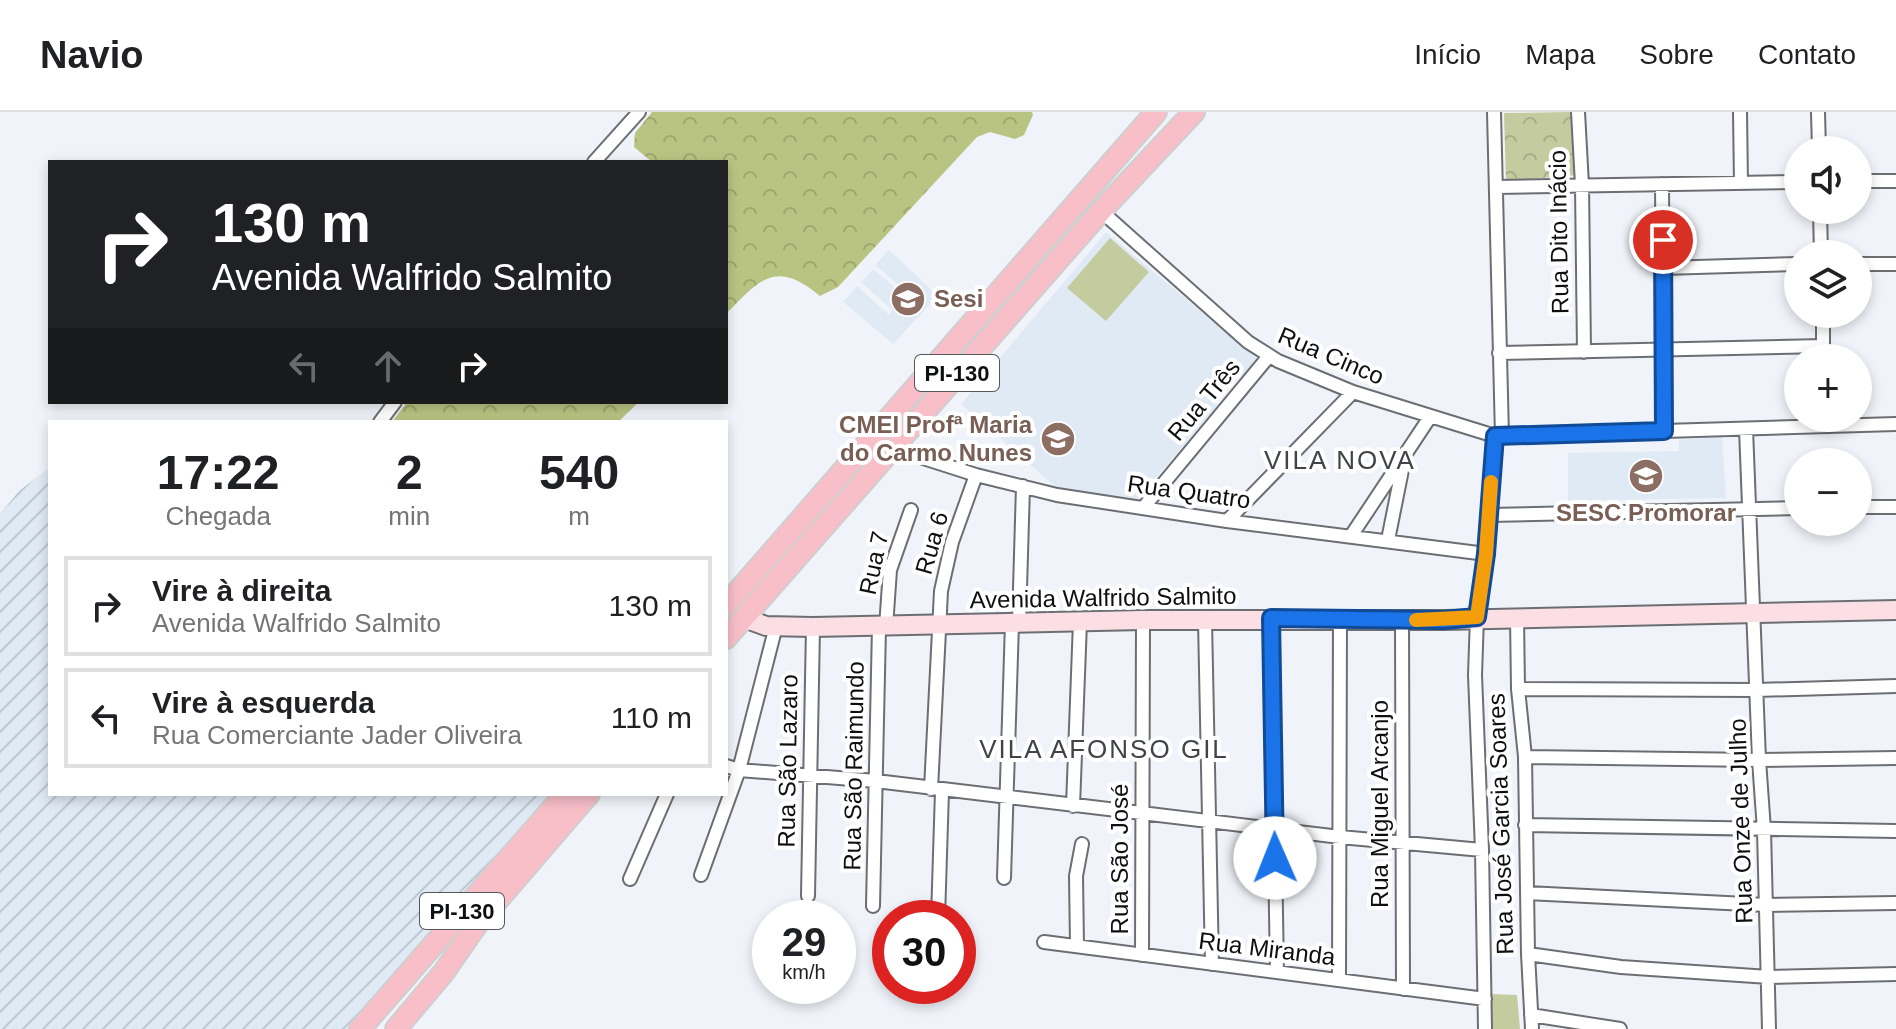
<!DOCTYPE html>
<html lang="pt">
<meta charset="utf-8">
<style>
body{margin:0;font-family:Helvetica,sans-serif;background:#f6f6f6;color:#202124;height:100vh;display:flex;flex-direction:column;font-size:30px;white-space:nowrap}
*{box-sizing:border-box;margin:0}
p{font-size:26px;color:#757577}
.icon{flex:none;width:44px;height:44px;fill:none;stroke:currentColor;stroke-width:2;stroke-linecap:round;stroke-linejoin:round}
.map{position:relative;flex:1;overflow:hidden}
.sheet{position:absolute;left:48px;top:308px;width:680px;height:376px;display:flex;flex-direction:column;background:#fff;border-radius:0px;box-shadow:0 4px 12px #0003}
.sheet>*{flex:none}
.guide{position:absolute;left:48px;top:48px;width:680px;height:244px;border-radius:0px;box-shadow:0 4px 12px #0003;background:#202124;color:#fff;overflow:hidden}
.fabs{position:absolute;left:1784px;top:24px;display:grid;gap:16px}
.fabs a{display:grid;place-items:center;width:88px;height:88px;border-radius:50%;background:#fff;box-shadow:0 4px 12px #0003;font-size:40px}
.speed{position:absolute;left:752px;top:788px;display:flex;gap:16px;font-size:40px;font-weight:700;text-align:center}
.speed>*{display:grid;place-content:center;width:104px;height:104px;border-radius:50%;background:#fff;box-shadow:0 4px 12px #0003;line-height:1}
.speed small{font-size:20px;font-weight:400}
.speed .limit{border:12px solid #d22;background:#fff;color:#111}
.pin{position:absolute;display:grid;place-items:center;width:68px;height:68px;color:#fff;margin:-34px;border:4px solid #fff;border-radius:50%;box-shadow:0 2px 8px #0007}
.me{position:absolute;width:88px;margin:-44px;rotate:359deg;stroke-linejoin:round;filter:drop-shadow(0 0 6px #0008)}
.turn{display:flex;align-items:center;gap:28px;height:168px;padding:0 32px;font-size:36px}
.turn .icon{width:104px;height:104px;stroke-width:2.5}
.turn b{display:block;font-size:56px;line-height:68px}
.lanes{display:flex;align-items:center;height:76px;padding:0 32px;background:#0003;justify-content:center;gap:40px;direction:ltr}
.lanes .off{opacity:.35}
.eta{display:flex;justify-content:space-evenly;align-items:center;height:136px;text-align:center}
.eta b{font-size:48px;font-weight:800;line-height:56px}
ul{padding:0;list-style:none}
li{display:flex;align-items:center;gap:24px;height:100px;margin:0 16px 12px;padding:0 16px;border:4px solid #e0e0e0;border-radius:0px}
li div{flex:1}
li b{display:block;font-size:30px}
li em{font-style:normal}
header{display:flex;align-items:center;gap:48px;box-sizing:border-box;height:112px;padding:0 40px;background:#fff;border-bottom:2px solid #e0e0e0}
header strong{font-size:38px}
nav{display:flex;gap:44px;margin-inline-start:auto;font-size:28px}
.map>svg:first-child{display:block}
.built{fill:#e0eaf5}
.industrial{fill:url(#industrial-furrows)}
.forest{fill:url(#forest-crowns)}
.park{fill:url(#park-crowns)}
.garden{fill:#c4cb9f}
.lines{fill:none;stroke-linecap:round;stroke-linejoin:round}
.street-casing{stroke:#6b6f73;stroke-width:16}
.secondary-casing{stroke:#6b6f73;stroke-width:22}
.primary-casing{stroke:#cfcfcf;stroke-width:24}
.street{stroke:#fff;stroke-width:12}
.secondary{stroke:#fcdfe4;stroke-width:18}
.primary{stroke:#f8bfc9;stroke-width:20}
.route-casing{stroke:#114b97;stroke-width:20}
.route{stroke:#1a73e8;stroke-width:14}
.slow{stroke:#f59e0b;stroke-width:14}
.labels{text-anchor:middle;stroke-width:8;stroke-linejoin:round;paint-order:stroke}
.shield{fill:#fff;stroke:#565758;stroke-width:2}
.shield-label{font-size:22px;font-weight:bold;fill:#0e0f11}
.street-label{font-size:24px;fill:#0e0f11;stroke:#fff}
.education-label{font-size:24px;font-weight:bold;fill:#785e54;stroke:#fff;text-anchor:start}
.neighbourhood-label{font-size:26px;letter-spacing:2px;fill:#404448;stroke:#fff}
</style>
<header>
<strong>Navio</strong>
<nav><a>Início</a><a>Mapa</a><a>Sobre</a><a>Contato</a></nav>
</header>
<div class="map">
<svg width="1896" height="917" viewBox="0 0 1896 917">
<defs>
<pattern id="industrial-furrows" width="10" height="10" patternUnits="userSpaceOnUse" patternTransform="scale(2)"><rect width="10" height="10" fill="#e0eaf5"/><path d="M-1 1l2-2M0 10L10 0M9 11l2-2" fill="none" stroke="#bfc8d1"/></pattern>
<pattern id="forest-crowns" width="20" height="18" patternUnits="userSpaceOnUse" patternTransform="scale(2)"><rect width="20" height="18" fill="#bac482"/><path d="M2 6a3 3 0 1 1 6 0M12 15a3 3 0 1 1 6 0" fill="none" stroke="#9fa76f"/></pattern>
<pattern id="park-crowns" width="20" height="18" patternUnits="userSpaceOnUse" patternTransform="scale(2)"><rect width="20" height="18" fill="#c4cb9f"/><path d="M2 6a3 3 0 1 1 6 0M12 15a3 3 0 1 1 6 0" fill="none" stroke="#a7ad88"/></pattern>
</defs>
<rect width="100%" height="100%" fill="#f0f4fa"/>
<path class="built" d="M1106,120L1259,248L1244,265L1235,263L1218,286L1217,294L1134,392L1059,378L961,292Z
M889,138L938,184L893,232L843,190L857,174L889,203L892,198L861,170L873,157L905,184L907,180L875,153Z
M1722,325L1726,386L1568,389V341L1679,339V328Z"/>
<path class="industrial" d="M50,355V682H548L348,917H0V402L19,379Z"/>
<path class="forest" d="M652,0H1032L1033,3L1024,23L1015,27L990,20L977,25L838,175L820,184C776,147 760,167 726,202V50H652L634,35L635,21Z
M407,290H639L618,310H392Z"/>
<path class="park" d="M1573,0L1577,63L1506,69L1504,1Z"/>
<path class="garden" d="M1110,126L1149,160L1106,209L1067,176Z
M1490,882L1517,883L1520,917H1490Z"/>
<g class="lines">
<g class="street-casing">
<path id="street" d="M1494,0L1502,324
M1578,0L1582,73L1584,240
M1740,0L1741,71
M1818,0L1819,38
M594,50L639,0
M1858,69H1896
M1662,72L1664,319
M1496,75L1798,70
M1820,98L1821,142
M1101,99L1248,230L1278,249L1353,280L1495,324L1896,312
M1858,152H1896
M1663,156L1798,152
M1823,202V246
M1499,241L1823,234
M380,310L395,290
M1746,317L1759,648L1764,718L1769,917
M892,336L976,363L1057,383L1227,409L1486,442
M1858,395H1896
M1143,396L1269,244
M1488,403L1798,396
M1227,409L1353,280
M1351,424L1430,305
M1388,428L1403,353
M1517,505L1518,577L1525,645L1528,842L1532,917
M1271,506L1277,860
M1402,507L1403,877
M1205,508L1212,852
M1019,511L1023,374
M886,515L890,458L911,398
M1518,577L1757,578L1896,574
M1525,645L1759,648L1896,646
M726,654L739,658L876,669L1340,725L1482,738
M931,677L941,479L952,430L976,363
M1073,694L1080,510
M1525,713L1896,719
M701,763L739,658L776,514
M1004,766L1012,511
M630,767L667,682
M1527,781L1766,793L1896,791
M808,784L813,515
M873,794L879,515
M938,806L942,679
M1044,830L1485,887
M1077,834L1076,764L1082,732
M1528,842L1621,855L1769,865L1896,862
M1142,843L1143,508
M1339,868L1340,506
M1531,903L1620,917
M1485,917L1482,738L1475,563L1477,505L1486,442L1495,324"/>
</g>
<g class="secondary-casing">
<path id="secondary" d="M744,506L766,514L813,515L1143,508H1444L1896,498"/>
</g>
<g class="primary-casing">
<path id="primary" d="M726,493L1156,0
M726,526L1101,99L1194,0
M360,917L565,682
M396,917L444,860L478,811L589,682"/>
</g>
<use href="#street" class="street"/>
<use href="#secondary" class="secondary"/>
<use href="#primary" class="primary"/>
</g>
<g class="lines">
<g class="route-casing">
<path id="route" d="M1275,746L1271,506L1444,508L1477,505L1486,442L1495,324L1664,319L1663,128"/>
</g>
<use href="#route" class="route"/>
<path class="slow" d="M1416,508L1477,505L1486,442L1491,370"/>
</g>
<defs>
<g id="school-disc" transform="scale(1.8)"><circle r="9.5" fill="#8d6e63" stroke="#fff"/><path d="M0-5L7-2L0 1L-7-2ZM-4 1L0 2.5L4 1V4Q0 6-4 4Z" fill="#fff"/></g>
<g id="university-disc" transform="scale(1.8)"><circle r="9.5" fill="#8d6e63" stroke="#fff"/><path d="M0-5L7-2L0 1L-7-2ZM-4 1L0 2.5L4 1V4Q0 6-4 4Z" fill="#fff"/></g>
</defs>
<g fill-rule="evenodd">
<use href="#school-disc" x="908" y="187"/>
<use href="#school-disc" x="1058" y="327"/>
<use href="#university-disc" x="1646" y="364"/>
</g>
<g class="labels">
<g class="shield">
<rect x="915" y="243" width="84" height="36" rx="6"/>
<rect x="420" y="781" width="84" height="36" rx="6"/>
</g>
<g class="shield-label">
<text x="957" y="269">PI-130</text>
<text x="462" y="807">PI-130</text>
</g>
<g class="street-label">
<text transform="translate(1559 120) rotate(-91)" y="8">Rua Dito Inácio</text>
<text transform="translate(1331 244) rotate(23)" y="8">Rua Cinco</text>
<text transform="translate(1204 288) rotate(-50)" y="8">Rua Três</text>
<text transform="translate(1189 380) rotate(8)" y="8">Rua Quatro</text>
<text transform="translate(932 431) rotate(-74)" y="8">Rua 6</text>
<text transform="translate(874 451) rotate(-78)" y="8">Rua 7</text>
<text transform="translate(1103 486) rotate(-1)" y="8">Avenida Walfrido Salmito</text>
<text transform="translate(788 649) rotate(-89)" y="8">Rua São Lazaro</text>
<text transform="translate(854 654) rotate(-89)" y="8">Rua São Raimundo</text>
<text transform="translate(1380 692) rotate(-90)" y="8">Rua Miguel Arcanjo</text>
<text transform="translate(1741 709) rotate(-92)" y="8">Rua Onze de Julho</text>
<text transform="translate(1501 712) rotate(-92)" y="8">Rua José Garcia Soares</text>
<text transform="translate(1120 747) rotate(-90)" y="8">Rua São José</text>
<text transform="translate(1267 837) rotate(7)" y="8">Rua Miranda</text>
</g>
<g class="education-label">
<text x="934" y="195">Sesi</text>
<text x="1032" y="321" text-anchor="end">CMEI Profª Maria<tspan x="1032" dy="28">do Carmo Nunes</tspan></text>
<text x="1646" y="409" text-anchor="middle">SESC Promorar</text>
</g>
<g class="neighbourhood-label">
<text x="1340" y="357">VILA NOVA</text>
<text x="1104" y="646">VILA AFONSO GIL</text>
</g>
</g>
</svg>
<div class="fabs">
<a><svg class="icon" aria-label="sound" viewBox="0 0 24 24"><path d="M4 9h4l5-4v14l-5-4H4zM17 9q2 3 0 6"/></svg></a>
<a><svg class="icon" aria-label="layers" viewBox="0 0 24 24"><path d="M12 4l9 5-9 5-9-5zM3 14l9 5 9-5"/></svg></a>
<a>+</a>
<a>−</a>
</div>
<div class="speed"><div>29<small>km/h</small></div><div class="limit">30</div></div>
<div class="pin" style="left:1663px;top:128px;background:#d93025"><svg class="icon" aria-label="arrive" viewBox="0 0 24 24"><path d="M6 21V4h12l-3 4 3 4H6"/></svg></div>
<svg class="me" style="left:1275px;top:746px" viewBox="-20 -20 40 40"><circle r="19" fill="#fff"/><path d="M0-13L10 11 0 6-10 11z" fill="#1a73e8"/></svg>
<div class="guide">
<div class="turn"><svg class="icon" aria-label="right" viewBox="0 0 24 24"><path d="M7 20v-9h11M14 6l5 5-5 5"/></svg><div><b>130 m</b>Avenida Walfrido Salmito</div></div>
<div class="lanes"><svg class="icon off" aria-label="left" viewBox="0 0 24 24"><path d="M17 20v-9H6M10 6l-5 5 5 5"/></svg><svg class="icon off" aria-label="ahead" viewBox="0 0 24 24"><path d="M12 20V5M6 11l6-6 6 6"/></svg><svg class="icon" aria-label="right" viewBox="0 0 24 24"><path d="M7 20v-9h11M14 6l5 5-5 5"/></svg></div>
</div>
<section class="sheet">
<div class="eta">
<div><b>17:22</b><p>Chegada</p></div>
<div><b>2</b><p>min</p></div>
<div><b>540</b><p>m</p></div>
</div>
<ul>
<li><svg class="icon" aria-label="right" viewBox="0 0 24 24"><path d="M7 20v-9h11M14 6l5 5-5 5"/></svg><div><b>Vire à direita</b><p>Avenida Walfrido Salmito</p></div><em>130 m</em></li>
<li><svg class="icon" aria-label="left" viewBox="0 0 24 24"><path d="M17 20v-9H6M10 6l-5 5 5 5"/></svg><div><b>Vire à esquerda</b><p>Rua Comerciante Jader Oliveira</p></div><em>110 m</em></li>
</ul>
</section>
</div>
